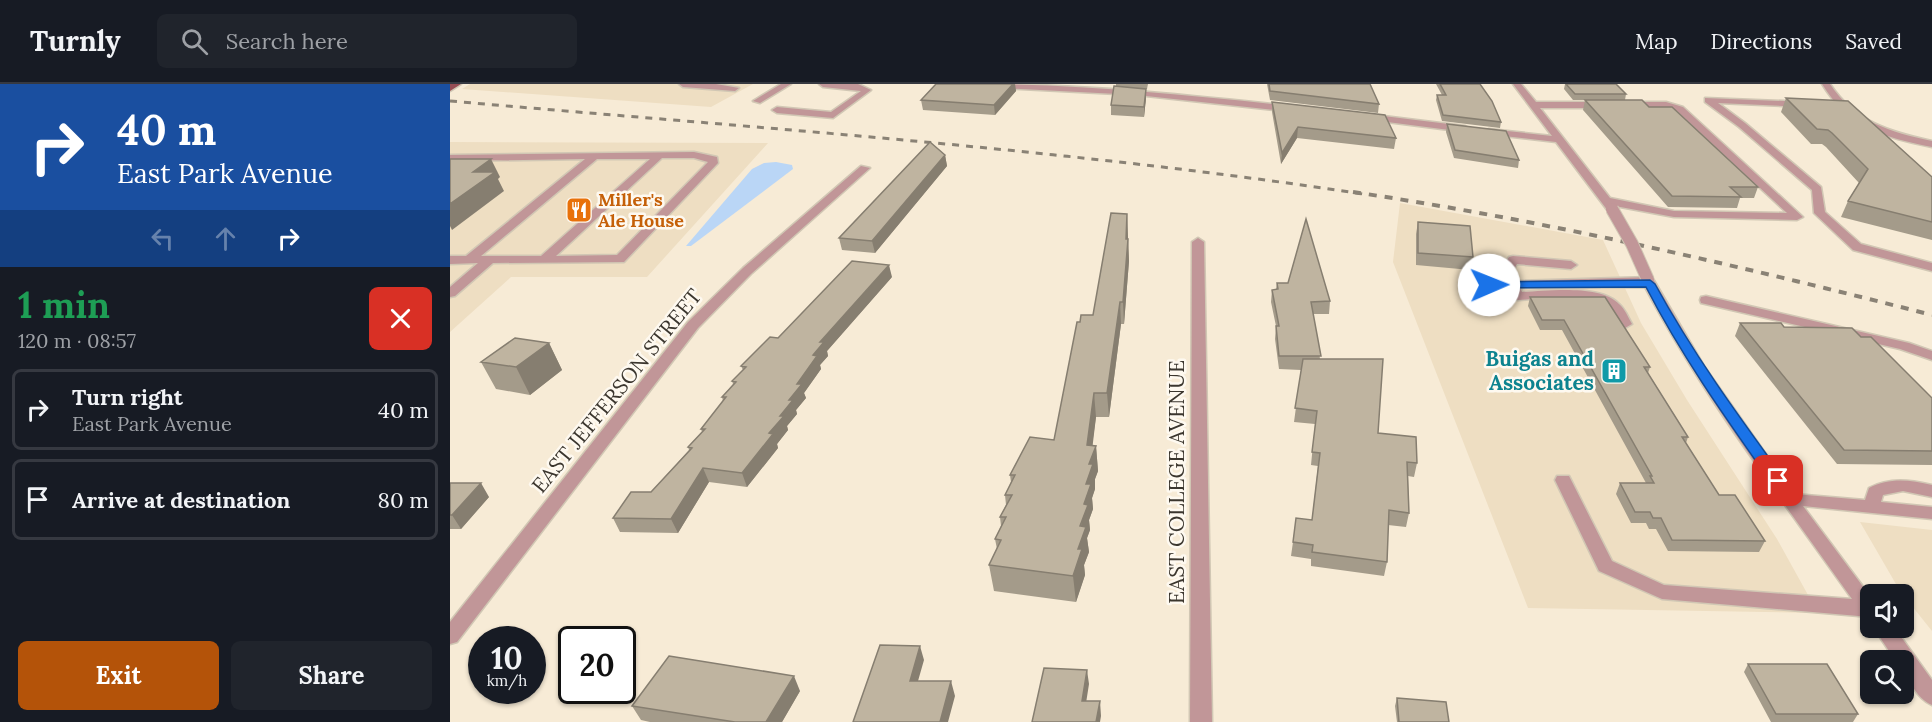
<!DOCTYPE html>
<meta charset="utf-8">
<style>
body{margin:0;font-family:Lora,serif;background:#20242c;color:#f1f3f6;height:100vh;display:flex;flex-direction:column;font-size:22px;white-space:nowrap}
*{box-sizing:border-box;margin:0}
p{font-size:20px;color:#9ea1a6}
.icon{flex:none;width:33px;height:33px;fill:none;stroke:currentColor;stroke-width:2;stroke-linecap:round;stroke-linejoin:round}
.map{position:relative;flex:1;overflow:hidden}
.details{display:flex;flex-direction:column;background:#171b24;width:450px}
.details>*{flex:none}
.top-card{background:#1a4fa0;color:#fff;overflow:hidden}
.buttons{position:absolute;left:1410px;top:500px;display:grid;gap:12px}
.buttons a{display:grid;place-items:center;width:54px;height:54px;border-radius:9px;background:#171b24;box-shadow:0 2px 4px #0004;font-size:30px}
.speed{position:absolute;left:18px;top:542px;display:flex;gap:12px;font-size:30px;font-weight:700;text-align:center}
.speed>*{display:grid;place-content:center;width:78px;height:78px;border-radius:50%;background:#171b24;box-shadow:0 2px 4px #0004;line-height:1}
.speed small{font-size:15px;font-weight:400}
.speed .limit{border:3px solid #111;border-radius:9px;background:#fff;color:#111}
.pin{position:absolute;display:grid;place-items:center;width:51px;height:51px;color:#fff;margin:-26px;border-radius:12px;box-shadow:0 3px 9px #0006}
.me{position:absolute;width:66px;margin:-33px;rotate:89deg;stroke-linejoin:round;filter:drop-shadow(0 0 4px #0008)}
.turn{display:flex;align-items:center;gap:21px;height:126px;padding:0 18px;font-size:27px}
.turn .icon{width:78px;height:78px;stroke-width:2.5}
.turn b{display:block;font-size:42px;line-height:51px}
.lanes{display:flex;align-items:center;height:57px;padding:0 18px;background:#0003;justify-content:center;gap:30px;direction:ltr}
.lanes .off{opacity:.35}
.round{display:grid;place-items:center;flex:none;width:63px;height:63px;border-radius:9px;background:#20242c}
.summary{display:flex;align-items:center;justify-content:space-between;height:102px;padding:0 18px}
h1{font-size:36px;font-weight:800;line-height:45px;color:#1e9e55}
.primary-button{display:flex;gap:12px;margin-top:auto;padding:12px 18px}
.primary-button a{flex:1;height:69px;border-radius:9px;background:#b45309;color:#fff;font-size:24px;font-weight:800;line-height:69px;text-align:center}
.primary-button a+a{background:#20242c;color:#f1f3f6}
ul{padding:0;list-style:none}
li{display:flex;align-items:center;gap:18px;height:81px;margin:0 12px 9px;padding:0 6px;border:3px solid #363941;border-radius:9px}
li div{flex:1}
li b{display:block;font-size:22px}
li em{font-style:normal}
header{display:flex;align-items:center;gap:36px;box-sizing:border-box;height:84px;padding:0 30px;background:#171b24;border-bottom:2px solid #363941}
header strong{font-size:28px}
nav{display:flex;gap:33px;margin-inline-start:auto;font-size:21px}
.search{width:420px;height:54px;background:#20242c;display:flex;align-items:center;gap:15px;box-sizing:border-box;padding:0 21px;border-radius:9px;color:#9ea1a6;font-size:22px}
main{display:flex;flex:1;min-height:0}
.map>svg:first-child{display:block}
.built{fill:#eedec2}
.water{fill:#bad6f6}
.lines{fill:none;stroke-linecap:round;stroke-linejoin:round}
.minor-casing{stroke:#d1c7b4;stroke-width:3}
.major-casing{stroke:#d1c7b4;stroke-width:3}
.minor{fill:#c19698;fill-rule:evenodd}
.major{fill:#964d54;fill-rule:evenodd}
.rail-far1{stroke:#8a8275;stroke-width:3;stroke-dasharray:7 7;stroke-linecap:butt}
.rail{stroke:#8a8275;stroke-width:4;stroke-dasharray:8 8;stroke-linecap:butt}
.minor-bridge-casing{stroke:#d1c7b4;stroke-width:14;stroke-linecap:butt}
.minor-bridge{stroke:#c19698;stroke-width:12}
.wall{fill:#a49b8a}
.shaded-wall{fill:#867e70}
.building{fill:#bfb4a0;stroke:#867e70;stroke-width:1.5}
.route{fill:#1a73e8;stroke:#114b97;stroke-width:1.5}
.labels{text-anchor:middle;stroke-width:5;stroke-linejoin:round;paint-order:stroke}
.far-food-label{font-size:18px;font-weight:bold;fill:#c56008;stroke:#fef9f0;text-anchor:start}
.culture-label{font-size:21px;font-weight:bold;fill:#0d838f;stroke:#fef9f0;text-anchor:end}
.street-label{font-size:21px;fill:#3b362e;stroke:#fef9f0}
</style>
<header>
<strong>Turnly</strong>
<div class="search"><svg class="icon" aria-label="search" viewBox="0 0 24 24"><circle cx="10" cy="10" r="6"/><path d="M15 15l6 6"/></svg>Search here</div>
<nav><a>Map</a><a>Directions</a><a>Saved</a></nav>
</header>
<main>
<section class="details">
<div class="top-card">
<div class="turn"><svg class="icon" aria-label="right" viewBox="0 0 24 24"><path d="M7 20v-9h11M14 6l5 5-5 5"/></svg><div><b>40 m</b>East Park Avenue</div></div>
<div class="lanes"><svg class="icon off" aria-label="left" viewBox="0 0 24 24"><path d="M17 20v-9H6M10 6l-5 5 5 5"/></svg><svg class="icon off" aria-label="ahead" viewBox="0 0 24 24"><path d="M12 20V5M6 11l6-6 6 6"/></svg><svg class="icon" aria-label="right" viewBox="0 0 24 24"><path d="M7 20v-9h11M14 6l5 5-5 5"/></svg></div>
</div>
<div class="summary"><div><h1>1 min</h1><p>120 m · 08:57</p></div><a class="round" style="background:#d93025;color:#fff"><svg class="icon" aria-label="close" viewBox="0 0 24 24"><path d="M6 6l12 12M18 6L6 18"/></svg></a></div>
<ul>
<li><svg class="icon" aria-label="right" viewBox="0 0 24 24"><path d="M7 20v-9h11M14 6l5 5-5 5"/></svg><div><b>Turn right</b><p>East Park Avenue</p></div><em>40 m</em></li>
<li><svg class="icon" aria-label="arrive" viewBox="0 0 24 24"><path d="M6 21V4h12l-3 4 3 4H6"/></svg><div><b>Arrive at destination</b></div><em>80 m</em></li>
</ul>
<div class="primary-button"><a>Exit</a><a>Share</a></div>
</section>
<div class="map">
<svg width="1482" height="638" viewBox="0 0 1482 638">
<rect width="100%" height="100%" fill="#f7ebd6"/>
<path class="built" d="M20,0H303L261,23L12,5Z
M0,58L318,59L197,193H61L0,248Z
M950,119L1153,156L1191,239L1237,316L1327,455L1368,529L1078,524L943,178Z
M1410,438L1482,446V547L1450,507Z"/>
<path class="water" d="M326,78L342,81L343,85L241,162H236L302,85L314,79Z"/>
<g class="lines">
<g class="minor-casing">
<path id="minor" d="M229,0H266L289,4L285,7L233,3Z
M331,0H341L310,19L303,17Z
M369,0H408L421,6L383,34L327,29L322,26L327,23L381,28L411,7L373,3Z
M527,0C633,0 737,11 842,22L846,25L842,28L687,11L531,3Z
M1063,0H1071L1086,18H1216L1233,23L1353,133L1347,136L1224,133L1165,122L1168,125L1166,127H1158L1106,58L1036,50V46L1039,45L1102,52ZM1090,24H1216L1227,27L1337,129L1224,127L1160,114Z
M1372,0H1380C1405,38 1440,48 1482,57V63C1433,53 1399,44 1372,0Z
M1255,14L1358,18L1359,20L1355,23L1268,19L1295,39L1371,103L1375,128L1411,160L1482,179V187L1403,166L1364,129L1362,106L1289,43L1255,18Z
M917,30L1015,42L1020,45L1015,48L914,35V31Z
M244,68L267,73L268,79L174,178L43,179L5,212L0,213V203L28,179L0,180V172H16L135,75L0,77V71ZM212,74H244L258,78L167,171L106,172ZM147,75H200L91,172H31Z
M411,82L420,84L301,190L248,244L7,558L0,560V538L238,238L293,184Z
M748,154L754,158L762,638H740L742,158Z
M1063,172L1121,177L1127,181L1121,185L1067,180L1061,190L1065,197L1202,193L1254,282L1344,410L1415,416L1419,404C1440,393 1460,396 1482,401V413L1453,407L1433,411L1431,418L1482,423V435L1353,422L1420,512V533L1212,515L1149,487L1105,396L1107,392H1119L1162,477L1214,501L1402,515C1330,413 1254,314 1195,203L1070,204L1072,208C1097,207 1150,200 1169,220C1175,225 1178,233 1182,240L1175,244L1170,243C1166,237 1164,227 1157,223C1137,208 1092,215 1068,216L1063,215L1057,205L1035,204L1033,201L1035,198L1053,197L1049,190L1059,173Z
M1256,212L1459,259L1482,267V276L1450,265L1251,219L1250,216L1251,213Z
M1423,543H1444L1482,596V621C1467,615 1454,592 1454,576H1445Z"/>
</g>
<g class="major-casing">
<path id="major" d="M0,0H11L0,7Z"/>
</g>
<use href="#minor" class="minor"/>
<use href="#major" class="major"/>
<path class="rail-far1" d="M0,17C305,44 610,64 913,110"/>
<path class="rail" d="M903,108C1098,137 1291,182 1482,231"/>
<g class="minor-bridge-casing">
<path id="minor-bridge" d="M1162,125L1182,160L1198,196"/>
</g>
<use href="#minor-bridge" class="minor-bridge"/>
</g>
<path class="wall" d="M486,0H565L566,7L545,31L473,26L471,16Z
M666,0H698L697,5H696V14L694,33L661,31V21L666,3Z
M817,0H920L929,20L928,29L820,16Z
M986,0H1030L1051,38L1050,44L992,37L986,16L987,11H992Z
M1115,0H1166L1176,10L1175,16H1123L1114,5Z
M1336,14L1482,93V156L1391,133L1398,117L1409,99L1376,63L1372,60H1361L1331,28Z
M1135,16L1199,23L1308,103L1304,114H1290L1287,124L1218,123L1133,26Z
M822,18L946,54L944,65L847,54L831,80L822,28Z
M997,40L1069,76L1068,84L1004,74L996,48Z
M495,71L497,82L425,169L392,166L389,154Z
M677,130L679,177L674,240H671L659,333H646L642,361L646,362L648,387L645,395V405L642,414L643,425L639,436L640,446L637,454L639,468L634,481L635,491L626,518L544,507L539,481L547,465L545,455L551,442L550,433L556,421L555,411L561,398L560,391L604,356L630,238L643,231Z
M968,138L1023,173L1021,186L966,181V150Z
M442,193L377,267L378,272L370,281L371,285L354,309L356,314L346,326L347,330L337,342L338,346L327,360L328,364L297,403L259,398L228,449L170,448L163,434L201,408L239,366L238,363L252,348L251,345L273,317L272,313L283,300L282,297L293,286L291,282L328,254Z
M827,199L880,217L879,230H863L870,275L928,349L967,379L964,393L958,392L959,429L956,443L938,441L937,478L934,492L861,482V475L841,472L843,458L862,436L868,382L861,381L865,340L844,338L851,286L829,285L825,255L826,242L821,218L822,206L826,205Z
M1080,213L1200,283L1198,289L1238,353L1236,359L1269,411L1315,457L1309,468L1218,467L1206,445H1199L1196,439H1181L1166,410L1170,399H1196L1112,246H1090L1078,222Z
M1290,239L1411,253L1482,314V381L1387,380L1285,252Z
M99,259L112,286L80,311L46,305L31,278Z
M0,399L39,413L11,445H0Z
M1298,580L1408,630L1403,638H1321L1294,588Z
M350,607L332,638H200L191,636L182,622Z
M947,614L999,638H947L945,622Z"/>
<path class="shaded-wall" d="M563,0H565L566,7L545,31L544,21Z
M696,5V14L694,33V23Z
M848,43L847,54L831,80L832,69Z
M495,71L497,82L425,169L422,157Z
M41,75L50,93L48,95L54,107L2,146L0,142V120L23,88Z
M677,130L679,177L674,240L673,218Z
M439,181L442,193L377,267L378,272L370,281L371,285L354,309L356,314L346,326L347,330L337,342L338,346L327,360L328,364L297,403L292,389L319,349L339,316L370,258Z
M670,218L671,240L659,333L657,309Z
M99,259L112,286L80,311L66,283Z
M644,309L646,333L641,375L646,362L648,387L645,395V405L642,414L643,425L639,436L640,446L637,454L639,468L634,481L635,491L626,518L623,492L628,465L634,420L636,400L637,361Z
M253,384L259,398L228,449L221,435Z
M31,399L39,413L11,445L2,431Z
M470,562L474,576L464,611L460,597Z
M637,586L639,600L634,632L632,617Z
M344,592L350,607L332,638H316Z
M501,597L505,612L498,638H490Z
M650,617L651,632L650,638H646Z"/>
<path class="building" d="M486,0H563L544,21L471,16Z
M819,0H920L929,20L820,7Z
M990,0H1030L1042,17L1051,38L993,31L987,11H996Z
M1116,0H1166L1176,10H1125Z
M664,2L696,5L694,23L661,21Z
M1336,14L1398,17L1482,93V138L1398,117L1418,85L1382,49L1378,46L1367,45Z
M1135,16H1192L1199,23H1222L1308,103H1280L1291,113L1222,112Z
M822,18L935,31L946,54L848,43L832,69Z
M997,40L1056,47L1069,76L1005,66Z
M480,58L495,71L422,157L389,154Z
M0,75H41L23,88H45L0,120Z
M661,129L677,130L676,155H678L673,218H670L657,309H644L637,361L646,362L639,380H643L636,400H641L634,420L638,421L630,442L636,443L628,465H632L623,492L539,481L551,456L545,455L556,433H550L562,411H555L565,391H560L580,353L604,356L627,238H630L631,231H643Z
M856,135L880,217L861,218L871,272H829L826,242H829L822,206L828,205L827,199H838Z
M968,138L1020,142L1023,173L968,169Z
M402,177L439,181L370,258H374L363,271L367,272L347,300H352L339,316H343L330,332H334L319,349L323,350L292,389L253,384L221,435L163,434L181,408H201L242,364L238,363L255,345H251L276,313H272L286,298L282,297L296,283L291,282L320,253L328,254Z
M1080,213H1155L1200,283H1194L1238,353H1232L1269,411H1285L1315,457L1222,456L1211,434H1203L1200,428H1185L1170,399H1204L1200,392H1202L1114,236H1092Z
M1290,239H1331L1334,243L1402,244L1411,253H1421L1482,314V367L1394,366Z
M65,254L99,259L66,283L31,278Z
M853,275H933L928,349L966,353L967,379L957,378L959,429L939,426L937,478L862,468L863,461L843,458L846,434L862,436L870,369L862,368L867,327L845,324Z
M0,399H31L2,431H0Z
M430,561L470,562L460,597H501L490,638H403Z
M219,572L344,592L316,638H285L182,622Z
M1298,580H1377L1408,630H1326Z
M594,584L637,586L632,617H650L646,638H582Z
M947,614L996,618L999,638H949Z"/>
<path class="route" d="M1200,196L1205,200C1242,268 1287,330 1333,393L1335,397L1333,400H1322C1277,336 1232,273 1196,203L1039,204L1033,201L1039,198Z"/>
<defs>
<g id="restaurant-square" transform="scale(1.35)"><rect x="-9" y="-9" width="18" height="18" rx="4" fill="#e8710a" stroke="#fef9f0"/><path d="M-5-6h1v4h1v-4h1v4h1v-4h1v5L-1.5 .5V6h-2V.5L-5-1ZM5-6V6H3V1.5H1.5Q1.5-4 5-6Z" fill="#fff"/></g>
<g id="building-square" transform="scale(1.35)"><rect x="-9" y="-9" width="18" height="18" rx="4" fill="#0f9aa8" stroke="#fef9f0"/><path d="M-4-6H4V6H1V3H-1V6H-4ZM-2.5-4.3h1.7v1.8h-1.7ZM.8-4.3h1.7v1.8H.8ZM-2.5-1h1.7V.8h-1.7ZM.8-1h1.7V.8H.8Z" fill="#fff"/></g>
</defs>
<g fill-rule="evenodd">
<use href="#restaurant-square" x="129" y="126"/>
<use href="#building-square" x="1164" y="287"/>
</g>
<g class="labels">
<g class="far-food-label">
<text x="148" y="122">Miller's<tspan x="148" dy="21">Ale House</tspan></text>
</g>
<g class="culture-label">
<text x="1144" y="282">Buigas and<tspan x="1144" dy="24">Associates</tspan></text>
</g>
<g class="street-label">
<text transform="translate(167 307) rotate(-51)" y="7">EAST JEFFERSON STREET</text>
<text transform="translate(727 398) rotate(-90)" y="7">EAST COLLEGE AVENUE</text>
</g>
</g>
</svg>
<div class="buttons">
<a><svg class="icon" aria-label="sound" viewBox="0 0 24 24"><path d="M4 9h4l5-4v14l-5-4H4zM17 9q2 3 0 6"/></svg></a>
<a><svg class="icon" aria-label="search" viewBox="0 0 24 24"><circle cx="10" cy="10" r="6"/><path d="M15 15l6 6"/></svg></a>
</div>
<div class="speed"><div>10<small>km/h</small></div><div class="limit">20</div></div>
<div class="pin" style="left:1328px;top:397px;background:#d93025"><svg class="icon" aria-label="arrive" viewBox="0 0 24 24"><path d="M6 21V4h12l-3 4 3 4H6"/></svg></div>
<svg class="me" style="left:1039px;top:201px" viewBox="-20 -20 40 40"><circle r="19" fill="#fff"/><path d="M0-13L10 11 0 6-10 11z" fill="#1a73e8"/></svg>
</div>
</main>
